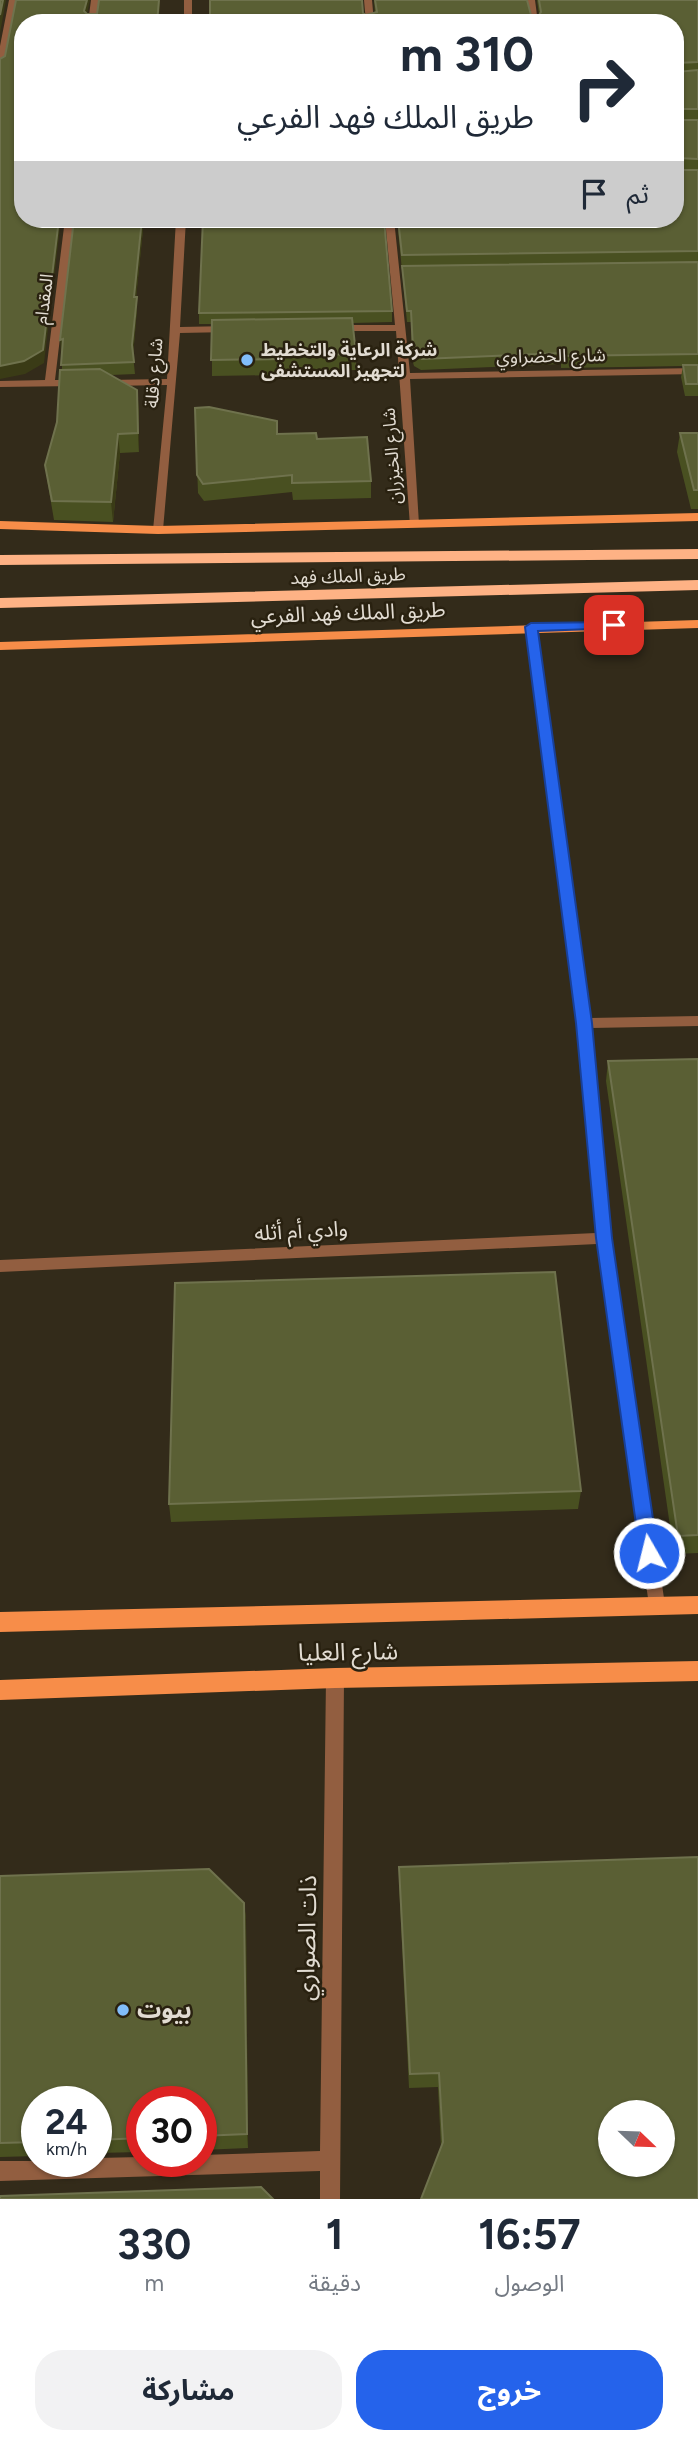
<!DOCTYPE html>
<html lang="ar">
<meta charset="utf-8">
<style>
body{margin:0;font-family:Figtree,"Noto Sans Arabic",sans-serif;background:#f2f2f3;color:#1f2937;direction:rtl;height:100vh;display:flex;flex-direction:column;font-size:26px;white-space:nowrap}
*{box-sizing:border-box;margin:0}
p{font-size:23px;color:#747a83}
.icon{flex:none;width:38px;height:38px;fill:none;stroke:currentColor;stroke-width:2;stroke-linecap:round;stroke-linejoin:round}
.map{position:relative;height:2199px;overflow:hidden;direction:ltr}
.side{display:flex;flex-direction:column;background:#fff;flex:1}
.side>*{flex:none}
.banner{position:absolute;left:14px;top:14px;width:670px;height:214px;border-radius:28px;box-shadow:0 2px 5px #0004;direction:rtl;background:#fff;color:#1f2937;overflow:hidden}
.needle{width:46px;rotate:113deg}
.tools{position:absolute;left:598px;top:2100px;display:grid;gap:14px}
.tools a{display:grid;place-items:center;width:77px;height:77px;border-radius:50%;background:#fff;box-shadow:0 2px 5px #0004;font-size:35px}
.speed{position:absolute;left:21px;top:2086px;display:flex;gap:14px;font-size:35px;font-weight:700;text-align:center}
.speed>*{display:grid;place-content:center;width:91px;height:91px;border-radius:50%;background:#fff;box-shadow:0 2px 5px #0004;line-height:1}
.speed small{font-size:18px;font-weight:400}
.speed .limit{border:10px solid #d22;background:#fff;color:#111}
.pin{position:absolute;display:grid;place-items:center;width:60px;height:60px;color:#fff;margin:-30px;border-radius:14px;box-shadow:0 4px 10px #0006}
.me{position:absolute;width:77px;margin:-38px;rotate:352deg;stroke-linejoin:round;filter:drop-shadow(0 0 5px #0008)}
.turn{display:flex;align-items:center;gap:24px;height:147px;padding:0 35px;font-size:32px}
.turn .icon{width:91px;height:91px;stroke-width:2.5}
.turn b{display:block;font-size:49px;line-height:60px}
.then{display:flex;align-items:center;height:66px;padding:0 35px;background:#0003;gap:14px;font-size:26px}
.eta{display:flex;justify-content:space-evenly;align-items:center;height:119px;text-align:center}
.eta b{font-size:42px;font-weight:700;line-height:49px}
.button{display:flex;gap:14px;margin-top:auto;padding:14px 35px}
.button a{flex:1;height:80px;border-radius:28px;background:#2563eb;color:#fff;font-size:28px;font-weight:700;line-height:80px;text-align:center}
.button a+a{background:#f2f2f3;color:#1f2937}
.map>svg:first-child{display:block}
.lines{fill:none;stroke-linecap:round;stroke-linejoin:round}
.street{fill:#925e40;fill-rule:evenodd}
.primary{fill:#f78d49;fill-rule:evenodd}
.highway{fill:#feb285;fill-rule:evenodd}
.wall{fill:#495021}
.shaded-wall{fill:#3a3b16}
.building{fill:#5a5f34;stroke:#6f724d;stroke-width:2;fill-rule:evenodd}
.route{fill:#2563eb;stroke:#184099;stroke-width:2}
.poi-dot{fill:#81bdfa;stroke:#292110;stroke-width:2.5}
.labels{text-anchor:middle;stroke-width:5;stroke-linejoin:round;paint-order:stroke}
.far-street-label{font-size:18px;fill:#e2dcd2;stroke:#292110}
.far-poi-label{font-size:18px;font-weight:bold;fill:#e2dcd2;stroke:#292110;text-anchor:start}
.street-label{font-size:21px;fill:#e2dcd2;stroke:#292110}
.near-street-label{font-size:24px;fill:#e2dcd2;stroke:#292110}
.near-poi-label{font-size:24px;font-weight:bold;fill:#e2dcd2;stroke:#292110;text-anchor:start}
</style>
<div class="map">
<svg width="698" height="2199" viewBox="0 0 698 2199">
<rect width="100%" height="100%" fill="#332b1a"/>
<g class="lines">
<path class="street" d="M9,0H17L4,67L0,69V46Z
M91,0H99L96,23H88Z
M184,0H192V23H184Z
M364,0H372L374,23H366Z
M527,0H535L538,23H530Z
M65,219H74L55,380H76L81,383L76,386L0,387V381L45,380Z
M176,219H186L180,327L230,326L235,329L230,332L180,333L163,530L158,533L153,530L167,385L107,386L102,383L107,380L167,379Z
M385,219H394L410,373L698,368V374L410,379L419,524L414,527L410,526L396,331H334L329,328L334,325H395Z
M531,624L537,627L590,1018L698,1016V1026L591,1028L611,1238L665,1605L663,1610L657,1613L651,1610L649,1605L597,1244L0,1272V1260L596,1233L577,1023L525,627Z
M335,1670L341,1672L344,1678L340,2199H320V2171L0,2181V2161H96V2158L142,2157V2161H201V2155L320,2151L326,1678L329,1672Z"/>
<path class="primary" d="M698,513V521L158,534L0,529V521L158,526Z
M698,620V628L0,650V642Z
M698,1596V1614L0,1632V1612Z
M698,1661V1681L335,1688L0,1700V1680L335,1668Z"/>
<path class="highway" d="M698,549V559L0,565V555Z
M698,580V590L0,608V598Z"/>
</g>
<path class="wall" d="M374,0H527L531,15L539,14L537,0H698V396H685L681,377L683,366L561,368V364L421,370L414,366L412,359L411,322H407L397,219H676V23H210L363,13L366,15L375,13Z
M74,219H144L136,297L137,309L133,355L135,374L111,375L137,390L139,452L120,453L113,522L54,520L48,485L45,465L57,422L62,370V352L61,353Z
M392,311V322L353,323L356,354V370L282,372V375L212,376V324H199V313Z
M195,408L277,434L317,439L371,481V498L293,500L292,492L204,501L198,493Z
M680,433H698V509H691L677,452Z
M698,1059V1553L674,1554L606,1081L608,1061Z
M581,1491L578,1509L171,1522L169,1504Z
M698,1857L441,2147L438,2087L409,2088L399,1883V1867Z
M0,1876L244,1903L246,1919L248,2148L201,2150V2102H142V2152L96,2153V2102H37V2156L0,2157Z"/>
<path class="shaded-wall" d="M3,0H6L0,33V15Z
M87,0H90L85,23L84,11Z
M159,0H160V4L159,23H157Z
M59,219H61L44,363L25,374L0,379V366Z
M142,219H144V221L135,309L134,297Z
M137,297V309L133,357L132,345Z
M63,339L64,351L61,353L60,340Z
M137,390L139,409V452L138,433Z
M118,434L120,453L113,522L111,502Z
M244,1903L246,1919L248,2148L247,2134Z"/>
<path class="building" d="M0,0H3L0,15Z
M16,0H87L84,11L87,14H97L99,0H159L157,23H23V219H59L43,350L24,361L0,366V59L5,56Z
M210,0H362L363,13L366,15L377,12L375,0H527L531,15H539L541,12L539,0H698V62L677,63L676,64V23H210Z
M676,68L677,72L698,70V109H676Z
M676,118L677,120H698V159L677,158L676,164Z
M676,168L677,170H698V251L402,255L398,219H676Z
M74,219H142L134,297H137L132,345L134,362L61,365L63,339L60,340Z
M203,219H384L392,311L199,313Z
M698,262V354L562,356V353L422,359L415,354L413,348L411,311H407L402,266Z
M352,318L356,354L281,356V359L211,360L212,320Z
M683,365H698V384H686Z
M100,369L137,390L138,433L118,434L111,502L52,501L45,465L57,422L60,370Z
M209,407L277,421V434L316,433L317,439L367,437L371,481L292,483V475L203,484L197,475L195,408Z
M680,433H698V490H694Z
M698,1059V1535L678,1536L608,1061Z
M555,1272L581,1491L169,1504L175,1283Z
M698,1857V2199H421L443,2142L439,2073L410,2074L399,1867ZM611,2112H663V2165H611Z
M209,1869L244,1903L247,2134L201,2136V2102H142V2138L96,2140V2102H37V2142L0,2143V1876Z
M261,2187L273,2199H0V2196Z"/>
<path class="route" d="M614,622L621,625L619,628L538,631L592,1023L612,1238L658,1553L656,1559L649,1561L642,1559L640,1553L596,1238L576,1023L525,627L531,623Z"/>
<g class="poi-dot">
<circle cx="247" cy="360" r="7"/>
<circle cx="123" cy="2010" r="7"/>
</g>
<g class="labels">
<g class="far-street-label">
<text transform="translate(44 299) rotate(-83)" y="6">المقدام</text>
<text transform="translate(551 356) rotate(-1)" y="6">شارع الحضراوي</text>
<text transform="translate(154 373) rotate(-86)" y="6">شارع دقلة</text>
<text transform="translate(392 456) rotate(-94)" y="6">شارع الخيزران</text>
<text transform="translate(348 576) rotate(-2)" y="6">طريق الملك فهد</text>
</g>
<g class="far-poi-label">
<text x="261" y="356">شركة الرعاية والتخطيط<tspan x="261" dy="21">لتجهيز المستشفى</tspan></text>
</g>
<g class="street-label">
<text transform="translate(348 613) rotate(-2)" y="7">طريق الملك فهد الفرعي</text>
<text transform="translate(301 1231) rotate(-3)" y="7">وادي أم أثله</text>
</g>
<g class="near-street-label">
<text transform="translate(348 1652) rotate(-1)" y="8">شارع العليا</text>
<text transform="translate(307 1938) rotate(-89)" y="8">ذات الصواري</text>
</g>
<g class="near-poi-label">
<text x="137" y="2018">بيوت</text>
</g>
</g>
</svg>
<div class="tools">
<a><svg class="needle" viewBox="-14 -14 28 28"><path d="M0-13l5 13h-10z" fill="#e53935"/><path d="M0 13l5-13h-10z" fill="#747a83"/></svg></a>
</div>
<div class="speed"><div>24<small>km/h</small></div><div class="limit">30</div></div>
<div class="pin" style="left:614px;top:625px;background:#d93025"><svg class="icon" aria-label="arrive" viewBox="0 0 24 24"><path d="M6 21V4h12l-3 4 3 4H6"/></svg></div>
<svg class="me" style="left:649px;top:1553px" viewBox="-20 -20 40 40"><circle r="17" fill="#2563eb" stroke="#fff" stroke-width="3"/><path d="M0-11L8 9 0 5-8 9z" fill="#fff"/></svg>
<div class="banner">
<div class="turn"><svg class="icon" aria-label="right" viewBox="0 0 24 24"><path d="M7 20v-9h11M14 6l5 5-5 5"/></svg><div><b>310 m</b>طريق الملك فهد الفرعي</div></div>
<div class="then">ثم<svg class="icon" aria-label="arrive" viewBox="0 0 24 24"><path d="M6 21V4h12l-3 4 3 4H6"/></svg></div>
</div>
</div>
<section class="side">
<div class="eta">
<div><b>16:57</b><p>الوصول</p></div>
<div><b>1</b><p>دقيقة</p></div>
<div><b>330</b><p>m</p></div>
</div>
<div class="button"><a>خروج</a><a>مشاركة</a></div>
</section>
